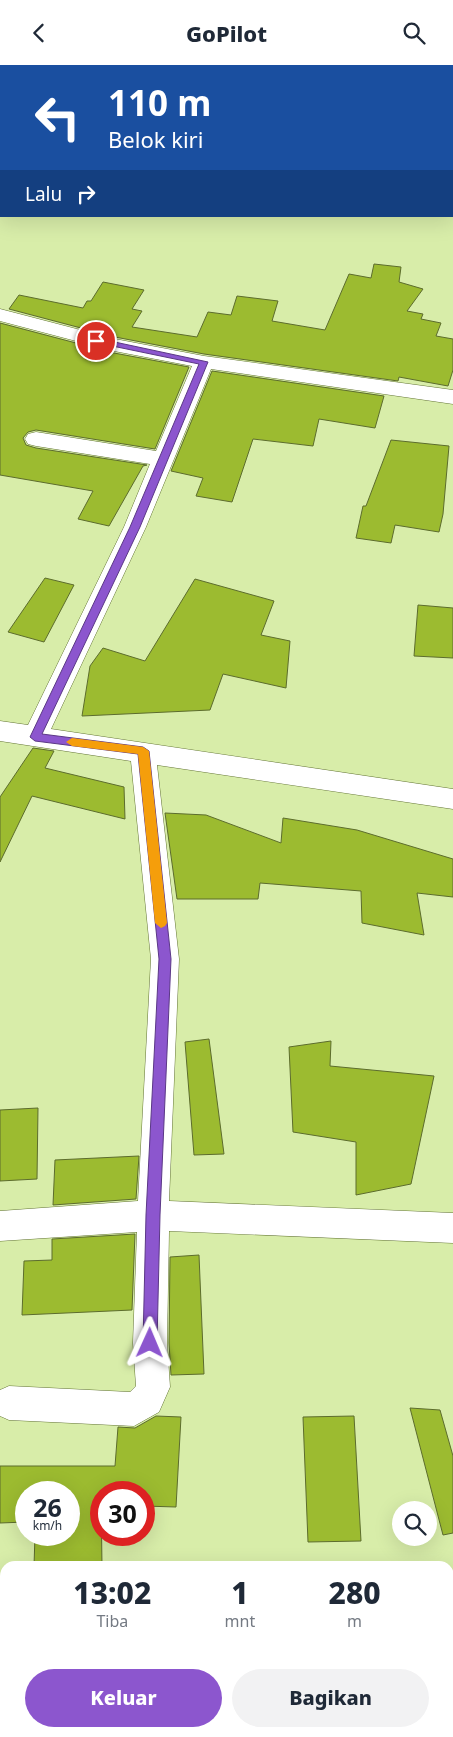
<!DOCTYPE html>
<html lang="id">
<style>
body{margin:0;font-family:"Noto Sans",sans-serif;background:#f2f2f3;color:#1f2937;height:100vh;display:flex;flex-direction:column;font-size:19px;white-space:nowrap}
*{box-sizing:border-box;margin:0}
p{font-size:16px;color:#747a83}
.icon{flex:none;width:28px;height:28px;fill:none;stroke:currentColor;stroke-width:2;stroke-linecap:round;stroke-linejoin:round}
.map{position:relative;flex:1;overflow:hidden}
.panel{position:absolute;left:0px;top:1496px;width:454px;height:176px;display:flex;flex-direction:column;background:#fff;border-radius:15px 15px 0 0;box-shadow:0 5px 20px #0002}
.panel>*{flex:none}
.top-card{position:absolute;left:0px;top:0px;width:454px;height:152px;box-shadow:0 5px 20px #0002;background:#1a4fa0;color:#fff;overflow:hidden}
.tools{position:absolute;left:392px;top:1436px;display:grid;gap:10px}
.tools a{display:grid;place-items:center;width:45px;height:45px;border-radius:50%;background:#fff;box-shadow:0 5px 20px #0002;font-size:25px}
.speed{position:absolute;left:15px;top:1416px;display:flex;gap:10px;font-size:25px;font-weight:700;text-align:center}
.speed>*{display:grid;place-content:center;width:65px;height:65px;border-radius:50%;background:#fff;box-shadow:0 5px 20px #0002;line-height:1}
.speed small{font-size:12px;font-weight:400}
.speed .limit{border:8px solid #d22;background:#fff;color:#111}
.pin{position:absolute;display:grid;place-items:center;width:42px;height:42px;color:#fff;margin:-21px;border:2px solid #fff;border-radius:50%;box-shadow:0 1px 5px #0007}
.me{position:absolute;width:55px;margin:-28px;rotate:1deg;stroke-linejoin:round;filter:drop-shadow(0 0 4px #0008)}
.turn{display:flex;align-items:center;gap:18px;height:105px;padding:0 25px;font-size:22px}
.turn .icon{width:65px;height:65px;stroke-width:2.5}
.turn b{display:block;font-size:35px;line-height:42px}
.then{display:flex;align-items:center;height:48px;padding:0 25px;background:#0003;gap:10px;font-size:19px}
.eta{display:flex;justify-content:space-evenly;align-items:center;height:85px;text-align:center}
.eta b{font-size:30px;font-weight:800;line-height:35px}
.action{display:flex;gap:10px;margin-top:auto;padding:10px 25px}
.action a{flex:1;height:58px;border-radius:30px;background:#8c56ce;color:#fff;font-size:20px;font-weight:800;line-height:58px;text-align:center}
.action a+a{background:#f2f2f3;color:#1f2937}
header{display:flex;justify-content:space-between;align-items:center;height:65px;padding:0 25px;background:#fff;font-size:22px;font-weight:800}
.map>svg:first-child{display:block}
.building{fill:#9cbb30;stroke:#5c6c2d}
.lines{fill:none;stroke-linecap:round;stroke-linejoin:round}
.minor-casing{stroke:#637435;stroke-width:1}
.minor{fill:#fff;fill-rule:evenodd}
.route{fill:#8c56ce;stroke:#5b3886}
.slow{fill:#f59e0b}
</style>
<header><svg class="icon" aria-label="back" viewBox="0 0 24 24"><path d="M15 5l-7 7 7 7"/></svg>GoPilot<svg class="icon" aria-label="search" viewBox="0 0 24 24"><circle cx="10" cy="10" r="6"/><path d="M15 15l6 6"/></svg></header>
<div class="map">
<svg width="453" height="1672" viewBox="0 0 453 1672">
<rect width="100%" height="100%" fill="#d8eda9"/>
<path class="building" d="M374,199L401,202L399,217L423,224L407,246L423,249L421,254L441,258L436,271L453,274V305L448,321L399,312L398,316L204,289L115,272L9,244L19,230L83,243L87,236H91L103,217L144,225L132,244L142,246L132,262L197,272L208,247L231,250L237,231L278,236L272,256L325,265L349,209L371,213Z
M0,258L114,288L189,302L155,384L36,365L28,367L23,373L26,380L36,383L147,400L143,401L109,461L78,454L93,426L0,410Z
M212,306L384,331L375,363L319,354L313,381L253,374L232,437L196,431L203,413L171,406Z
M391,375L449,381L443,449L439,467L395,460L391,478L356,473L363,441H366Z
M45,513L74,520L44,577L8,567Z
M195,514L274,536L261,570L290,576L286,623L223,609L210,645L82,651L90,601L103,583L145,596Z
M418,540L453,543V593L414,591Z
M33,683L54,686L45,703L124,722L125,754L32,731L0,797V732Z
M165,748L206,750L281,778L283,753L357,765L453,794V832L417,828L424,870L362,858L361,826L260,818L258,834H177Z
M209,974L224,1089L194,1090L185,977Z
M331,976L330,1001L434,1011L411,1119L356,1130V1077L293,1067L289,982Z
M38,1043L37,1114L0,1116V1045Z
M139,1091L136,1134L53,1140L55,1095Z
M135,1169L132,1245L22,1250L24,1196L52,1195V1174Z
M199,1190L204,1309L171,1310L169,1278L170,1192Z
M410,1343L440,1345L453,1391V1468L443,1470Z
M156,1351L181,1352L176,1442L144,1441V1428H101L102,1501H34L35,1470H69V1428H26V1457L0,1458V1401H115L118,1362L135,1363Z
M354,1351L361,1476L308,1477L303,1352Z"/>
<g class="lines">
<g class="minor-casing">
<path id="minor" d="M419,0H441L442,1H420Z
M0,244L115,274L204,291L453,325V339L211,304L146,462L51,664L453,724V744L157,700L179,894L169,1136L453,1148V1178L169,1166L167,1278L170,1322L159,1347L134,1361L9,1355L0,1351V1325L9,1321L130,1327L136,1321L133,1278L137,1167L0,1176V1146L138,1136L151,894L131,696L0,676V656L28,660L124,462L150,399L36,381L28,379L25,374L28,369L36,367L156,386L192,301L114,286L0,256Z"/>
</g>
<use href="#minor" class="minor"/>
</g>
<path class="route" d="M96,273L208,297L140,462L42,669L143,682L149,686L171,894L160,1150L157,1278L155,1283L150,1285L145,1283L143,1278L146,1150L159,894L138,689L35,676L30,672L130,462L199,299L93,277L92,276Z"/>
<path class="slow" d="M72,673L143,682L149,686L167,858L165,861L161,863L155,858L138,689L72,681L66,677Z"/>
</svg>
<div class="tools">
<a><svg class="icon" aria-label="search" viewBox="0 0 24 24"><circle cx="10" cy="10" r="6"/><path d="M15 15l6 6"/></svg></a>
</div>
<div class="speed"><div>26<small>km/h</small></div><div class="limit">30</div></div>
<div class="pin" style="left:96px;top:276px;background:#d93025"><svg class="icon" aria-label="arrive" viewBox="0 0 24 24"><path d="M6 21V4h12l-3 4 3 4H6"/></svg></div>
<svg class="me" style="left:150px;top:1278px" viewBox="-20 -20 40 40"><path d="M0-17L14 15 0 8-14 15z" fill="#8c56ce" stroke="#fff" stroke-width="4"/></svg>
<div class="top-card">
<div class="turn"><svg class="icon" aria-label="left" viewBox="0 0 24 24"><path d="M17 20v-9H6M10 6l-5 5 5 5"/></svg><div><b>110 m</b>Belok kiri</div></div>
<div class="then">Lalu<svg class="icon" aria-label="right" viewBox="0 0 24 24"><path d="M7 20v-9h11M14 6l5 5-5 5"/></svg></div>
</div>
<section class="panel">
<div class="eta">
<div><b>13:02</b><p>Tiba</p></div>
<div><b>1</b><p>mnt</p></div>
<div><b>280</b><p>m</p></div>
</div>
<div class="action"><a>Keluar</a><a>Bagikan</a></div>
</section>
</div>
